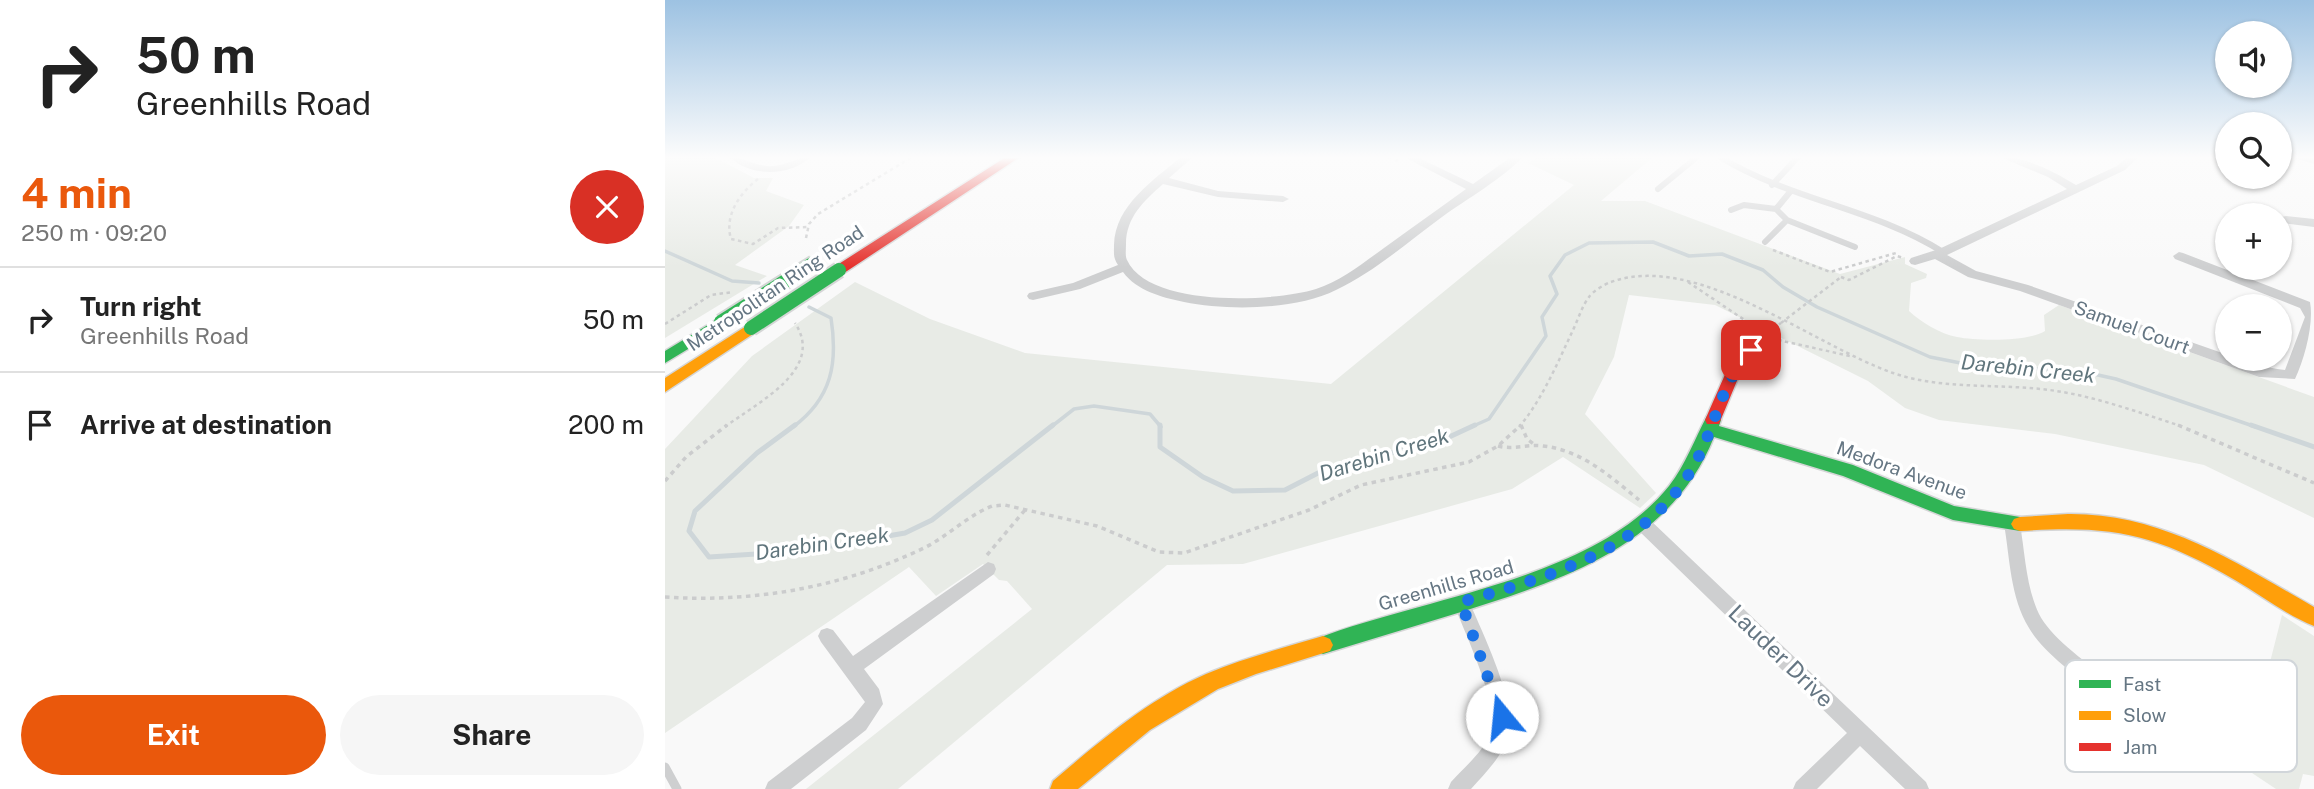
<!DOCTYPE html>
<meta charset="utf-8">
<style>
body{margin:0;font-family:"Public Sans",sans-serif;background:#f6f6f6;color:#222;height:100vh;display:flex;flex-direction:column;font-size:26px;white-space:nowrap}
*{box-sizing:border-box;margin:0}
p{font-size:23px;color:#767676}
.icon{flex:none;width:38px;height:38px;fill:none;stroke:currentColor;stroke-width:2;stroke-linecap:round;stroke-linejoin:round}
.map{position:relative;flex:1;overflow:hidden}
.sheet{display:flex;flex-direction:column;background:#fff;width:665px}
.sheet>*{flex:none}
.guide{background:#fff;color:#222;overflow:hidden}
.fabs{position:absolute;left:1550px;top:21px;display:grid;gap:14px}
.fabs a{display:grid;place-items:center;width:77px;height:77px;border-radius:50%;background:#fff;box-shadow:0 2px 5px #0004;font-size:35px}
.pin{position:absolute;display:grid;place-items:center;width:60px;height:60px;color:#fff;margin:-30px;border-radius:14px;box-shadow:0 4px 10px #0006}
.me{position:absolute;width:77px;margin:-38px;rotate:343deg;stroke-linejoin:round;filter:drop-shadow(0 0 5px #0008)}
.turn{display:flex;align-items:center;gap:24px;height:147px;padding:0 21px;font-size:32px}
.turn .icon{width:91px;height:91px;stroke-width:2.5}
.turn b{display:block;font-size:49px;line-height:60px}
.round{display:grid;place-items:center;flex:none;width:74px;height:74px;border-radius:37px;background:#f6f6f6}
.overview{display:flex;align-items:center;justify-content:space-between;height:119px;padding:0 21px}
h1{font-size:42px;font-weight:700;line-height:52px;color:#ea580c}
.action{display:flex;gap:14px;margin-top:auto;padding:14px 21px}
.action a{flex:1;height:80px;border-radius:42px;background:#ea580c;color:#fff;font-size:28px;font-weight:700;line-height:80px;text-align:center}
.action a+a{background:#f6f6f6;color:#222}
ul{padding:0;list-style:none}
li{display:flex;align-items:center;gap:21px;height:105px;padding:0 21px;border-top:2px solid #e0e0e0}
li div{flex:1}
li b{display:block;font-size:26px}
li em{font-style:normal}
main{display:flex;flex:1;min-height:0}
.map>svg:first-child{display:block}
.green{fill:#e8ebe6}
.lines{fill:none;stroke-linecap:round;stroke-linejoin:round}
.stream-far1{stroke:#ced6d9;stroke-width:3.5}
.stream{stroke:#ced6d9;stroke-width:5}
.fast-casing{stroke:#d5d6d7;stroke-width:3}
.slow-casing{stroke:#d5d6d7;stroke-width:3}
.jam-casing{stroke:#d5d6d7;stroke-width:3}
.path-far1{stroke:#cbcccd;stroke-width:2.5;stroke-dasharray:3.5 3.5;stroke-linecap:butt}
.path{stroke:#cbcccd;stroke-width:3.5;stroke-dasharray:4.5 4.5;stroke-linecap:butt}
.lane-far1{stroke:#cecfd0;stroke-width:6}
.lane{stroke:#cecfd0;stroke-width:9}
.street{fill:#cecfd0;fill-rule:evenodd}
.fast{fill:#30b455;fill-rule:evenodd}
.slow{fill:#ff9f0a;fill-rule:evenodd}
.jam{fill:#e5322d;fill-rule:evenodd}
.fast-bridge-casing{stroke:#d5d6d6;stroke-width:18;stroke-linecap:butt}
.path-bridge{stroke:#cbcccd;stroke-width:2.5;stroke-dasharray:3.5 3.5;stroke-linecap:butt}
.fast-bridge{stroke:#30b455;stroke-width:14}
.route{stroke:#1a73e8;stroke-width:12;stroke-dasharray:0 21.6}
.labels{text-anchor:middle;stroke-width:7;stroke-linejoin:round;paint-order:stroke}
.street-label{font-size:19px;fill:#657683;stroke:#fff}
.water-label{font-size:21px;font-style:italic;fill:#60757c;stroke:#fff}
.near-street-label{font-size:23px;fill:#657683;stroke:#fff}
.key{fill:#fff;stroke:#d1d6da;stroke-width:2}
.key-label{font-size:19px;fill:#657683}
</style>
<main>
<section class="sheet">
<div class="guide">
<div class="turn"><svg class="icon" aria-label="right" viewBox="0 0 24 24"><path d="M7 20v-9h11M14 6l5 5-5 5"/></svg><div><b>50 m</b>Greenhills Road</div></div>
</div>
<div class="overview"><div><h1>4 min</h1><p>250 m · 09:20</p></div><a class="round" style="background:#d93025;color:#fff"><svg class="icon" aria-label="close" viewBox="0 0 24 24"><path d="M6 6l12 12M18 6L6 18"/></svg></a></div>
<ul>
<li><svg class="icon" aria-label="right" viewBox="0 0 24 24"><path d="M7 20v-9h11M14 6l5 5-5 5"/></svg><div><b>Turn right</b><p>Greenhills Road</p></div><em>50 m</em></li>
<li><svg class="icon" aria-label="arrive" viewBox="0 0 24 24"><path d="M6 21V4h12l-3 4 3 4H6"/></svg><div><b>Arrive at destination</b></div><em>200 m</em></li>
</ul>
<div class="action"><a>Exit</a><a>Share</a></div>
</section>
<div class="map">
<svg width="1649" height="789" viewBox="0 0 1649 789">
<rect width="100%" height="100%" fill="#f9f9f9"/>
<path class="green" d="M0,157H49L89,178H108L101,191L139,205L124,226L70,265L102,276L0,338Z
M872,157H988L936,201H980L1175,274L1240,257V264L1262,274L1261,278L1246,283L1244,311C1256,322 1275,334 1292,337C1312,341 1363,342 1380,331L1379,315L1394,305L1649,397V518L1539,465L1390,434L1274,420L1240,408L1203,381L1050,305L964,295L949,357L920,414L991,493L975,508L898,457L847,489L578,564L502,565L233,789H141L367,609L342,581L334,580L318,564L271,596L244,567L0,733V449L87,356L190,282L265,319L360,353L666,384L909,185L863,163Z
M1617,615L1649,636V776L1638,774L1634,789H1611L1578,767L1571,743L1586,737Z"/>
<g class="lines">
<path class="stream-far1" d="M0,251L67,281L94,283
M128,427C167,398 173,363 166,318L144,307
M386,427L409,409L429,406L485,414L496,427
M806,427L824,419L881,336L877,317L892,294L885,276L900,255L924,243L988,242L1024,256L1057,254L1098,270L1118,287L1152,307L1265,357L1311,366L1415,371L1451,379L1591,427"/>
<path class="stream" d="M130,425L92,453L30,511L24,531L44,557L137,551L240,533L267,520L388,425
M495,425V447L538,477L568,491L620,490L655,472L782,438L810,425
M1586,425L1649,447"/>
<g class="fast-casing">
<path id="fast" d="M56,317L63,322L61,326L0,363V351Z
M1048,414L1054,416L1056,420L1054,426L1188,465L1289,506L1355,517L1361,519L1364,524L1361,529L1355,531L1288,520L1178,476L1049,437C1006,545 898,580 796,612C750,626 704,640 658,654L651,651L648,645L651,639C758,597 929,580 1004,486C1021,464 1029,440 1042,416Z"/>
</g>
<g class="slow-casing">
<path id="slow" d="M86,323L91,324L93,328L91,332L0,392V378Z
M1403,514C1497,513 1570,562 1649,607V626C1621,615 1596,595 1570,580C1489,533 1447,525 1355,531L1349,529L1346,524L1349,519L1355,517Z
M658,636L665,639L668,645L665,651L591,674L553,689L485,730L413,789H385L388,781C435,741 484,699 541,674C579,658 618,648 658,636Z"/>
</g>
<g class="jam-casing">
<path id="jam" d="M341,157H355L179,273H169L167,270L169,267Z
M1099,331L1106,336L1074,376L1054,424H1042L1040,420L1062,370L1094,332Z"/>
</g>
<path class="path-far1" d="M724,157L733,161
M93,179C75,193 59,215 66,239L88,244L113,228L143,227
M141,238L144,224L153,214L247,157
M1108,250L1165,272L1231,253L1232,256
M1176,277L1184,280L1232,256L1239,258
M1023,282L1090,327
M0,324L46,295L68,292
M1108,328L1116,323
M1113,340L1185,356
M60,427C91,403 161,370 130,323
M854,427C877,400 893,362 908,330C913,320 917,306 924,297C928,291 940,284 946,282C1031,251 1150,346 1228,373C1274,389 1327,384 1376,389C1425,394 1472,412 1519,427"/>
<path class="path" d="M856,425L862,439L870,445
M1513,425L1649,483
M833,446C848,450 862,444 878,446C916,450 945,476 974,500
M0,481L21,457L62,425
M322,555L360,510
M0,597C90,603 178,587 259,548C283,536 302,516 327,506L340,505L432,526L494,552L519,553L644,510L696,485L804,462L833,446L856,425"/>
<path class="lane-far1" d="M1055,157C1125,200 1208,208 1278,252
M1107,185L1133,157
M993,189L1032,157
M1066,210L1079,205L1111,209
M1122,220L1190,247
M1100,242L1122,220L1111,209L1125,192"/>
<path class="lane" d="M0,767L12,789"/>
<path class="street" d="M64,157C78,157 88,165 102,166C118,168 131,157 146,157C123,177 87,177 64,157Z
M516,157H528L504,178L553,191L618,196L624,199L618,202L553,197L498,184C479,201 461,217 461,244C461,249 460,256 462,260C484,308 609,302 651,289C676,281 698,263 719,248C746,228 774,209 801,189L739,157H752L808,184L846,157H858C838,178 802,199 777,217C743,242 709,272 671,290C631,310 563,311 519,302C496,297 472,291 458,272L415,289L368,300L364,299L362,296L364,293L408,283L453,265C448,258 449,253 449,245C450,205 489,180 516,157Z
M1335,157C1362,157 1388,171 1411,185L1452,166L1462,157H1473L1460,170L1282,255L1311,271L1363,285L1563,355V359C1581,359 1599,368 1620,370L1640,317L1635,308L1510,259L1508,256L1514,252L1518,253L1645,302C1649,323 1640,358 1630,379L1594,377L1355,291L1303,277L1270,259L1250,265L1246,264L1244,261L1246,258L1274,249L1402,189L1383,177Z
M1631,157L1649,158V164L1632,159Z
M1621,216L1649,219V227L1617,223V217Z
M978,517L984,519L1261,782L1264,789H1240L1195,746L1152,789H1128L1131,782L1182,733L972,529L970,524L972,519Z
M1347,517L1353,519L1355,524C1360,553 1361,587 1374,614C1395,656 1496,711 1538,737L1540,744L1538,751L1531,753L1524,751C1481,722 1389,671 1364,628C1345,597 1345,558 1339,524L1341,519Z
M323,562L329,564L331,569L329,574L199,669L214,689L218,704L201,730L126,789H100L103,782L187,718L200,702L156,642L153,636L156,630L162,628L168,630L188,656Z
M796,594L802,597C814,624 852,704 845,731C840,754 821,772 806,789H783L786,782C799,767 820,751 826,731C835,706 798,629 788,602L790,597Z"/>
<use href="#fast" class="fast"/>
<use href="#slow" class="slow"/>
<use href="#jam" class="jam"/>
<g class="fast-bridge-casing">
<path id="fast-bridge" d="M56,322L149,263
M86,328L174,270"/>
</g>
<path class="path-bridge" d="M1116,323L1176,277"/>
<use href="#fast-bridge" class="fast-bridge"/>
</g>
<linearGradient id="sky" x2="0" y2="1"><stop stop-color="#9dc2e2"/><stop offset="0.59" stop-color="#fcfcfc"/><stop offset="1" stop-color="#fcfcfc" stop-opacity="0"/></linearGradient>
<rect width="1649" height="267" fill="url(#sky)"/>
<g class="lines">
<path class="route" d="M837,717L796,602C882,577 978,552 1027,469C1051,428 1053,388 1086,350"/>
</g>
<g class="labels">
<g class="street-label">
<text transform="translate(110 288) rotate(-34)" y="7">Metropolitan Ring Road</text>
<text transform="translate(1467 327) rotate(20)" y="7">Samuel Court</text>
<text transform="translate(1237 470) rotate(20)" y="7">Medora Avenue</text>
<text transform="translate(781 585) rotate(-16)" y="7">Greenhills Road</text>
</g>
<g class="water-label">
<text transform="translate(1363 369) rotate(6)" y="7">Darebin Creek</text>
<text transform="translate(719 455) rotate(-17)" y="7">Darebin Creek</text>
<text transform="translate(157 544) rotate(-8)" y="7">Darebin Creek</text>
</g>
<g class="near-street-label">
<text transform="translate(1116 656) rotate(44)" y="8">Lauder Drive</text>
</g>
</g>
<rect x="1400" y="660" width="232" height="112" rx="10" class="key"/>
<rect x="1414" y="680" width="32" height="8" fill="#30b455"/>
<rect x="1414" y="711" width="32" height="9" fill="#ff9f0a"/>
<rect x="1414" y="743" width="32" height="8" fill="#e5322d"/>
<g class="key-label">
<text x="1458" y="691">Fast</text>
<text x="1458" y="722">Slow</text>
<text x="1458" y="754">Jam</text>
</g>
</svg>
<div class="fabs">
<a><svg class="icon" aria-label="sound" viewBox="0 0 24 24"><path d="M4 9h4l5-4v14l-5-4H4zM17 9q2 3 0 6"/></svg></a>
<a><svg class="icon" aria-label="search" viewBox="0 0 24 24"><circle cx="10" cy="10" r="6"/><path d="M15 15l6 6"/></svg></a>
<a>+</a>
<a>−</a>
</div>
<div class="pin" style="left:1086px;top:350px;background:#d93025"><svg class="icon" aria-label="arrive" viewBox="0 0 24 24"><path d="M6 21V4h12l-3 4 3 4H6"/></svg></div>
<svg class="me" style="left:837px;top:717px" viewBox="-20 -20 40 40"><circle r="19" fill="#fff"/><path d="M0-13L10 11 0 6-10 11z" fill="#1a73e8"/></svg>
</div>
</main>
